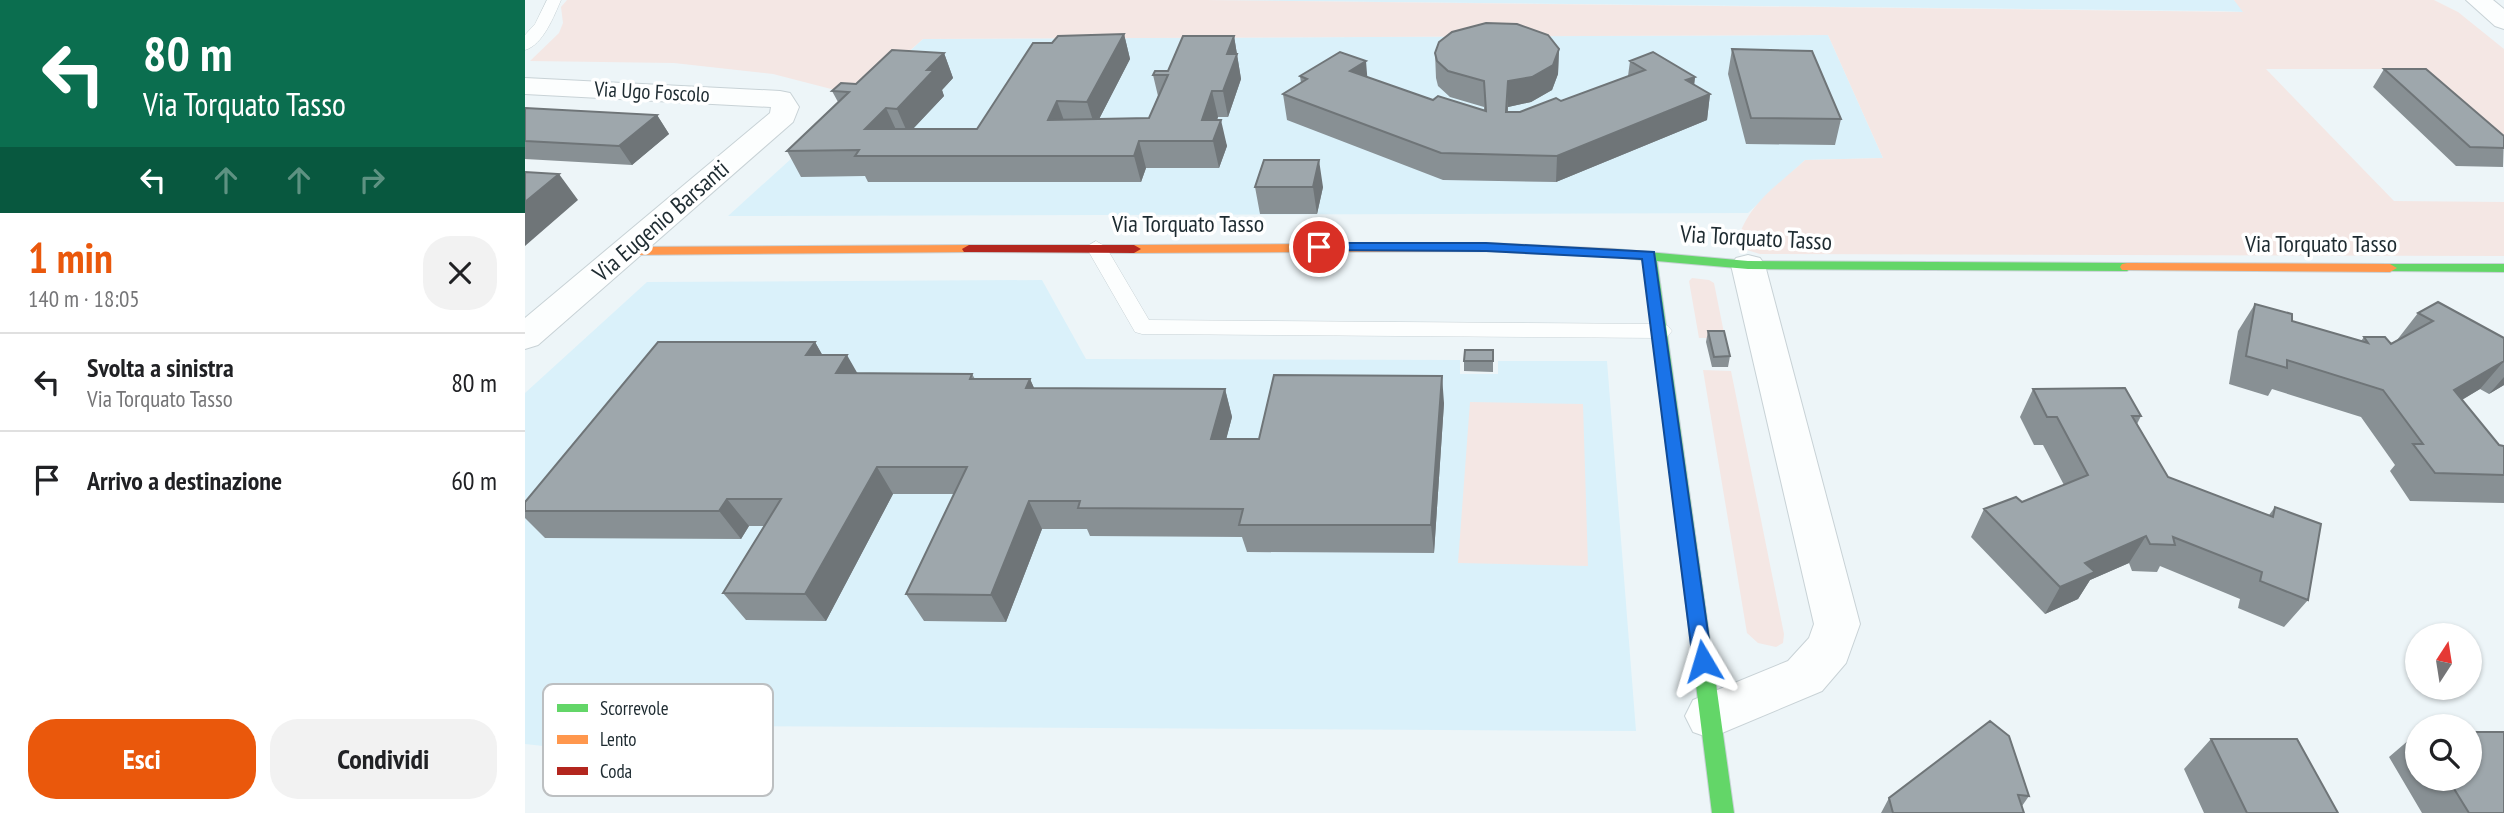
<!DOCTYPE html>
<html lang="it">
<meta charset="utf-8">
<style>
body{margin:0;font-family:"PT Sans Narrow",sans-serif;background:#f2f2f2;color:#202124;height:100vh;display:flex;flex-direction:column;font-size:26px;white-space:nowrap}
*{box-sizing:border-box;margin:0}
p{font-size:23px;color:#757577}
.icon{flex:none;width:38px;height:38px;fill:none;stroke:currentColor;stroke-width:2;stroke-linecap:round;stroke-linejoin:round}
.map{position:relative;flex:1;overflow:hidden}
.side{display:flex;flex-direction:column;background:#fff;width:525px}
.side>*{flex:none}
.banner{background:#0b6e4f;color:#fff;overflow:hidden}
.needle{width:46px;rotate:12deg}
.tools{position:absolute;left:1880px;top:623px;display:grid;gap:14px}
.tools a{display:grid;place-items:center;width:77px;height:77px;border-radius:50%;background:#fff;box-shadow:0 2px 5px #0004;font-size:35px}
.pin{position:absolute;display:grid;place-items:center;width:60px;height:60px;color:#fff;margin:-30px;border:4px solid #fff;border-radius:50%;box-shadow:0 2px 7px #0007}
.me{position:absolute;width:77px;margin:-38px;rotate:353deg;stroke-linejoin:round;filter:drop-shadow(0 0 5px #0008)}
.turn{display:flex;align-items:center;gap:24px;height:147px;padding:0 28px;font-size:32px}
.turn .icon{width:91px;height:91px;stroke-width:2.5}
.turn b{display:block;font-size:49px;line-height:60px}
.lanes{display:flex;align-items:center;height:66px;padding:0 28px;background:#0003;justify-content:center;gap:35px;direction:ltr}
.lanes .off{opacity:.35}
.round{display:grid;place-items:center;flex:none;width:74px;height:74px;border-radius:28px;background:#f2f2f2}
.overview{display:flex;align-items:center;justify-content:space-between;height:119px;padding:0 28px}
h1{font-size:42px;font-weight:700;line-height:52px;color:#ea580c}
.button{display:flex;gap:14px;margin-top:auto;padding:14px 28px}
.button a{flex:1;height:80px;border-radius:28px;background:#ea580c;color:#fff;font-size:28px;font-weight:700;line-height:80px;text-align:center}
.button a+a{background:#f2f2f2;color:#202124}
ul{padding:0;list-style:none}
li{display:flex;align-items:center;gap:21px;height:98px;padding:0 28px;border-top:2px solid #e0e0e0}
li div{flex:1}
li b{display:block;font-size:26px}
li em{font-style:normal}
main{display:flex;flex:1;min-height:0}
.map>svg:first-child{display:block}
.built{fill:#daf1fa}
.green{fill:#f4e7e4}
.lines{fill:none;stroke-linecap:round;stroke-linejoin:round}
.lane-casing{stroke:#c8d2d6;stroke-width:1}
.street-casing{stroke:#c8d2d6;stroke-width:2}
.fast-casing{stroke:#c8d2d6;stroke-width:2}
.slow-casing{stroke:#c8d2d6;stroke-width:2}
.jam-casing{stroke:#c8d2d6;stroke-width:2}
.lane{fill:#fcfefe;fill-rule:evenodd}
.street{fill:#fcfefe;fill-rule:evenodd}
.fast{fill:#63d668;fill-rule:evenodd}
.slow{fill:#ff974d;fill-rule:evenodd}
.jam{fill:#b3261e;fill-rule:evenodd}
.wall{fill:#889094}
.shaded-wall{fill:#6f7578}
.building{fill:#9ea7ac;stroke:#6f7578;stroke-width:2}
.route{fill:#1a73e8;stroke:#114b97;stroke-width:2}
.labels{text-anchor:middle;stroke-width:7;stroke-linejoin:round;paint-order:stroke}
.far-street-label{font-size:21px;fill:#1e2b31;stroke:#fff}
.street-label{font-size:24px;fill:#1e2b31;stroke:#fff}
.key{fill:#fff;stroke:#bcbfc1;stroke-width:2}
.key-label{font-size:19px;fill:#1e2b31}
</style>
<main>
<section class="side">
<div class="banner">
<div class="turn"><svg class="icon" aria-label="left" viewBox="0 0 24 24"><path d="M17 20v-9H6M10 6l-5 5 5 5"/></svg><div><b>80 m</b>Via Torquato Tasso</div></div>
<div class="lanes"><svg class="icon" aria-label="left" viewBox="0 0 24 24"><path d="M17 20v-9H6M10 6l-5 5 5 5"/></svg><svg class="icon off" aria-label="ahead" viewBox="0 0 24 24"><path d="M12 20V5M6 11l6-6 6 6"/></svg><svg class="icon off" aria-label="ahead" viewBox="0 0 24 24"><path d="M12 20V5M6 11l6-6 6 6"/></svg><svg class="icon off" aria-label="right" viewBox="0 0 24 24"><path d="M7 20v-9h11M14 6l5 5-5 5"/></svg></div>
</div>
<div class="overview"><div><h1>1 min</h1><p>140 m · 18:05</p></div><a class="round"><svg class="icon" aria-label="close" viewBox="0 0 24 24"><path d="M6 6l12 12M18 6L6 18"/></svg></a></div>
<ul>
<li><svg class="icon" aria-label="left" viewBox="0 0 24 24"><path d="M17 20v-9H6M10 6l-5 5 5 5"/></svg><div><b>Svolta a sinistra</b><p>Via Torquato Tasso</p></div><em>80 m</em></li>
<li><svg class="icon" aria-label="arrive" viewBox="0 0 24 24"><path d="M6 21V4h12l-3 4 3 4H6"/></svg><div><b>Arrivo a destinazione</b></div><em>60 m</em></li>
</ul>
<div class="button"><a>Esci</a><a>Condividi</a></div>
</section>
<div class="map">
<svg width="1979" height="813" viewBox="0 0 1979 813">
<rect width="100%" height="100%" fill="#edf5f8"/>
<path class="built" d="M680,0H1709L1720,12L1695,11Z
M1303,35L1358,158L1280,160L1223,213L203,216L398,39Z
M517,280L561,359L935,360V374H973V361H1082L1111,731L212,726L190,765L0,744V393L122,282Z"/>
<path class="green" d="M42,0H680L1718,12L1709,0H1909L1933,12L1979,49V148H1957L1868,69H1741L1869,201L1979,202V256L1235,254L1212,247C1217,208 1253,185 1280,160L1358,158L1303,35L398,39L323,105L310,90L248,74L149,63L5,61L34,33L38,23L36,7Z
M1167,278L1184,280L1189,283L1200,338H1174L1164,281Z
M1178,370L1206,371L1259,634L1258,643L1251,647L1233,643L1222,633Z
M945,402L1058,404L1063,566L933,563Z"/>
<g class="lines">
<g class="lane-casing">
<path id="lane" d="M22,0H36C29,16 18,45 0,50V35L10,24Z
M571,241L581,247L624,320L1136,324L1143,326L1147,331L1143,336L1136,338L617,334L610,332L561,247Z"/>
</g>
<g class="street-casing">
<path id="street" d="M1941,0H1968L1979,9V29L1970,26Z
M0,78L255,91L265,93L274,107L268,122L13,345L0,349V318L245,113L246,107L0,94Z
M1223,255L1235,258L1240,265L1335,624L1321,663L1297,691L1185,738L1168,732L1160,716L1168,700L1263,661L1284,638L1289,624L1206,265L1211,258Z"/>
</g>
<g class="fast-casing">
<path id="fast" d="M1089,249L1223,261L1602,263L1609,267L1602,271L1223,269L1132,261L1209,813H1187L1118,260L1084,256L1082,253Z
M1865,264H1979V272L1860,271L1858,268Z"/>
</g>
<g class="slow-casing">
<path id="slow" d="M961,243L1089,249L1096,253L1089,257L961,251L609,253L602,249L609,245Z
M444,245L451,249L449,252L102,255L95,251L102,247Z
M1602,263L1865,264L1872,268L1865,272L1597,270L1595,267L1597,264Z"/>
</g>
<g class="jam-casing">
<path id="jam" d="M444,245H609L616,249L609,253L439,252L437,249Z"/>
</g>
<use href="#lane" class="lane"/>
<use href="#street" class="street"/>
<use href="#fast" class="fast"/>
<use href="#slow" class="slow"/>
<use href="#jam" class="jam"/>
</g>
<path class="wall" d="M599,34L605,59L574,119L624,118L633,96L628,75L643,71L709,36L716,79L703,117H693L692,120L702,146L694,168H621L616,182H343L340,176L276,177L262,151L313,102L307,91L331,84L419,53L428,78L417,90L419,96L388,129H452L527,43Z
M1034,49L1033,74L1027,90L1006,102L983,107V112H995L1036,101L1103,76L1105,61L1170,77L1169,85L1185,94L1182,120L1031,182L918,180L762,120L758,94L776,83L775,76L843,77L908,100L959,111V107L925,97L913,86L911,78L910,53Z
M1207,49L1316,119L1310,145L1221,144L1203,74Z
M1859,69L1979,136L1978,167L1931,166L1848,87Z
M0,108L132,115L144,134L107,165L0,159Z
M730,187H798L792,214H735Z
M1730,304L1767,321L1836,341L1839,337L1866,344L1872,340L1893,313L1979,338V385L1964,394L1955,389L1937,400L1974,445L1979,446V503L1885,501L1865,471L1870,465L1836,417L1747,389L1743,396L1704,384L1713,331Z
M1183,331L1205,356L1203,367H1187L1181,342Z
M290,342L297,355L333,373L447,374L450,379H505L509,388L700,389L707,417L701,439H734L919,403L909,553L722,552L717,537L565,536L562,529H517L481,622L399,621L381,594L429,494H368L301,621L221,620L198,593L239,526H224L216,539L20,538L0,518V502Z
M968,350V372L939,371V361Z
M1508,389L1616,416L1612,424L1643,477L1744,515L1750,507L1783,600L1759,627L1713,608L1715,599L1635,566L1632,572L1607,571L1604,563L1565,580L1553,599L1520,614L1446,537L1459,509L1497,502L1539,485L1518,445H1509L1495,417Z
M1892,733V779H1944L1979,813H1897L1864,757Z
M1686,739L1813,813H1679L1659,769Z
M1504,796L1497,806L1499,813H1356L1364,798Z"/>
<path class="shaded-wall" d="M599,34L605,59L570,127L562,102Z
M709,36L716,79L703,117L698,91L702,54Z
M1034,49L1033,74L1027,90L1006,102L983,107L982,137L983,81Z
M419,53L428,78L417,90L419,96L383,134L372,109L402,70Z
M841,61L843,86L825,71Z
M1170,77L1167,102L1185,94L1182,120L1031,182L1032,156L1161,80Z
M687,91L693,117L684,141L677,120Z
M532,101L541,126L523,120Z
M361,108L373,134L340,129Z
M132,115L144,134L107,165L94,146Z
M696,120L702,146L694,168L688,141Z
M614,141L621,168L616,182L609,156Z
M794,160L798,187L792,214L788,187Z
M34,174L53,200L0,246V202Z
M290,342L306,370L281,355Z
M322,355L338,383L311,373Z
M1979,361L1955,389L1906,418L1929,390Z
M917,376L919,403L909,553L906,525Z
M1979,377V385L1964,394Z
M505,379L517,406L501,388Z
M700,389L707,417L694,467L686,439Z
M352,467L368,494L301,621L280,594Z
M202,499L224,526L216,539L194,511Z
M504,501L517,529L481,622L466,595Z
M1621,536L1604,563L1565,580L1553,599L1520,614L1535,587L1560,563Z"/>
<path class="building" d="M961,23L992,24L1023,35L1034,49L1028,65L1007,77L983,81L981,112H995L1031,98L1036,101L1120,70L1105,61L1128,52L1170,77L1161,80L1185,94L1032,156L916,153L758,94L782,79L775,76L815,52L841,61L825,71L908,100L913,96L961,111L959,81L923,71L912,61L910,53L914,42L927,32Z
M599,34L562,102L532,101L523,120L624,118L643,75H628L630,71H643L658,36H709L702,54H712L698,91H687L677,120H696L688,141H614L609,156H330L334,150L262,151L324,92L307,91L316,83L331,84L367,50L419,53L402,70H409L372,109L361,108L340,129H452L508,43H527L533,36Z
M1207,49L1287,51L1316,119L1226,118Z
M1859,69H1901L1979,136V148L1945,147Z
M0,108L132,115L94,146L0,141Z
M739,160H794L788,187H730Z
M0,172L34,174L0,202Z
M1913,302L1979,338V361L1929,390L1974,445L1979,446V475L1910,473L1888,444H1898L1858,390L1762,360V368L1721,356L1730,304L1767,314V321L1843,343L1839,337H1860L1866,344L1908,321L1893,313Z
M1183,331H1199L1205,356L1189,357Z
M133,342H290L281,355H322L311,373L447,374L445,379H505L501,388L700,389L686,439H734L749,375L917,376L906,525H714L718,509L553,508L555,501H504L466,595L381,594L442,467H352L280,594L198,593L256,499H202L194,511H0V502Z
M940,350H968V361H939Z
M1600,388L1616,416H1607L1643,477L1748,517L1750,507L1796,524L1783,600L1735,581L1737,572L1648,537L1650,545L1625,544L1621,536L1560,563L1570,572L1535,587L1459,509L1491,497L1497,502L1563,475L1532,417H1522L1508,389Z
M1465,721L1484,736L1504,796L1493,795L1499,813H1368L1364,798Z
M1944,732H1979V813H1944L1923,779H1944Z
M1686,739H1772L1813,813H1722Z"/>
<path class="route" d="M794,243H961L1129,252L1187,661L1185,667L1178,669L1171,667L1168,661L1117,259L961,251L789,250L787,247Z"/>
<g class="labels">
<g class="far-street-label">
<text transform="translate(127 92) rotate(3)" y="7">Via Ugo Foscolo</text>
</g>
<g class="street-label">
<text transform="translate(136 221) rotate(-41)" y="8">Via Eugenio Barsanti</text>
<text x="663" y="232">Via Torquato Tasso</text>
<text transform="translate(1231 238) rotate(3)" y="8">Via Torquato Tasso</text>
<text x="1796" y="252">Via Torquato Tasso</text>
</g>
</g>
<rect x="18" y="684" width="230" height="112" rx="10" class="key"/>
<rect x="32" y="704" width="31" height="8" fill="#63d668"/>
<rect x="32" y="735" width="31" height="9" fill="#ff974d"/>
<rect x="32" y="767" width="31" height="8" fill="#b3261e"/>
<g class="key-label">
<text x="75" y="715">Scorrevole</text>
<text x="75" y="746">Lento</text>
<text x="75" y="778">Coda</text>
</g>
</svg>
<div class="tools">
<a><svg class="needle" viewBox="-14 -14 28 28"><path d="M0-13l5 13h-10z" fill="#e53935"/><path d="M0 13l5-13h-10z" fill="#757577"/></svg></a>
<a><svg class="icon" aria-label="search" viewBox="0 0 24 24"><circle cx="10" cy="10" r="6"/><path d="M15 15l6 6"/></svg></a>
</div>
<div class="pin" style="left:794px;top:247px;background:#d93025"><svg class="icon" aria-label="arrive" viewBox="0 0 24 24"><path d="M6 21V4h12l-3 4 3 4H6"/></svg></div>
<svg class="me" style="left:1178px;top:661px" viewBox="-20 -20 40 40"><path d="M0-17L14 15 0 8-14 15z" fill="#1a73e8" stroke="#fff" stroke-width="4"/></svg>
</div>
</main>
